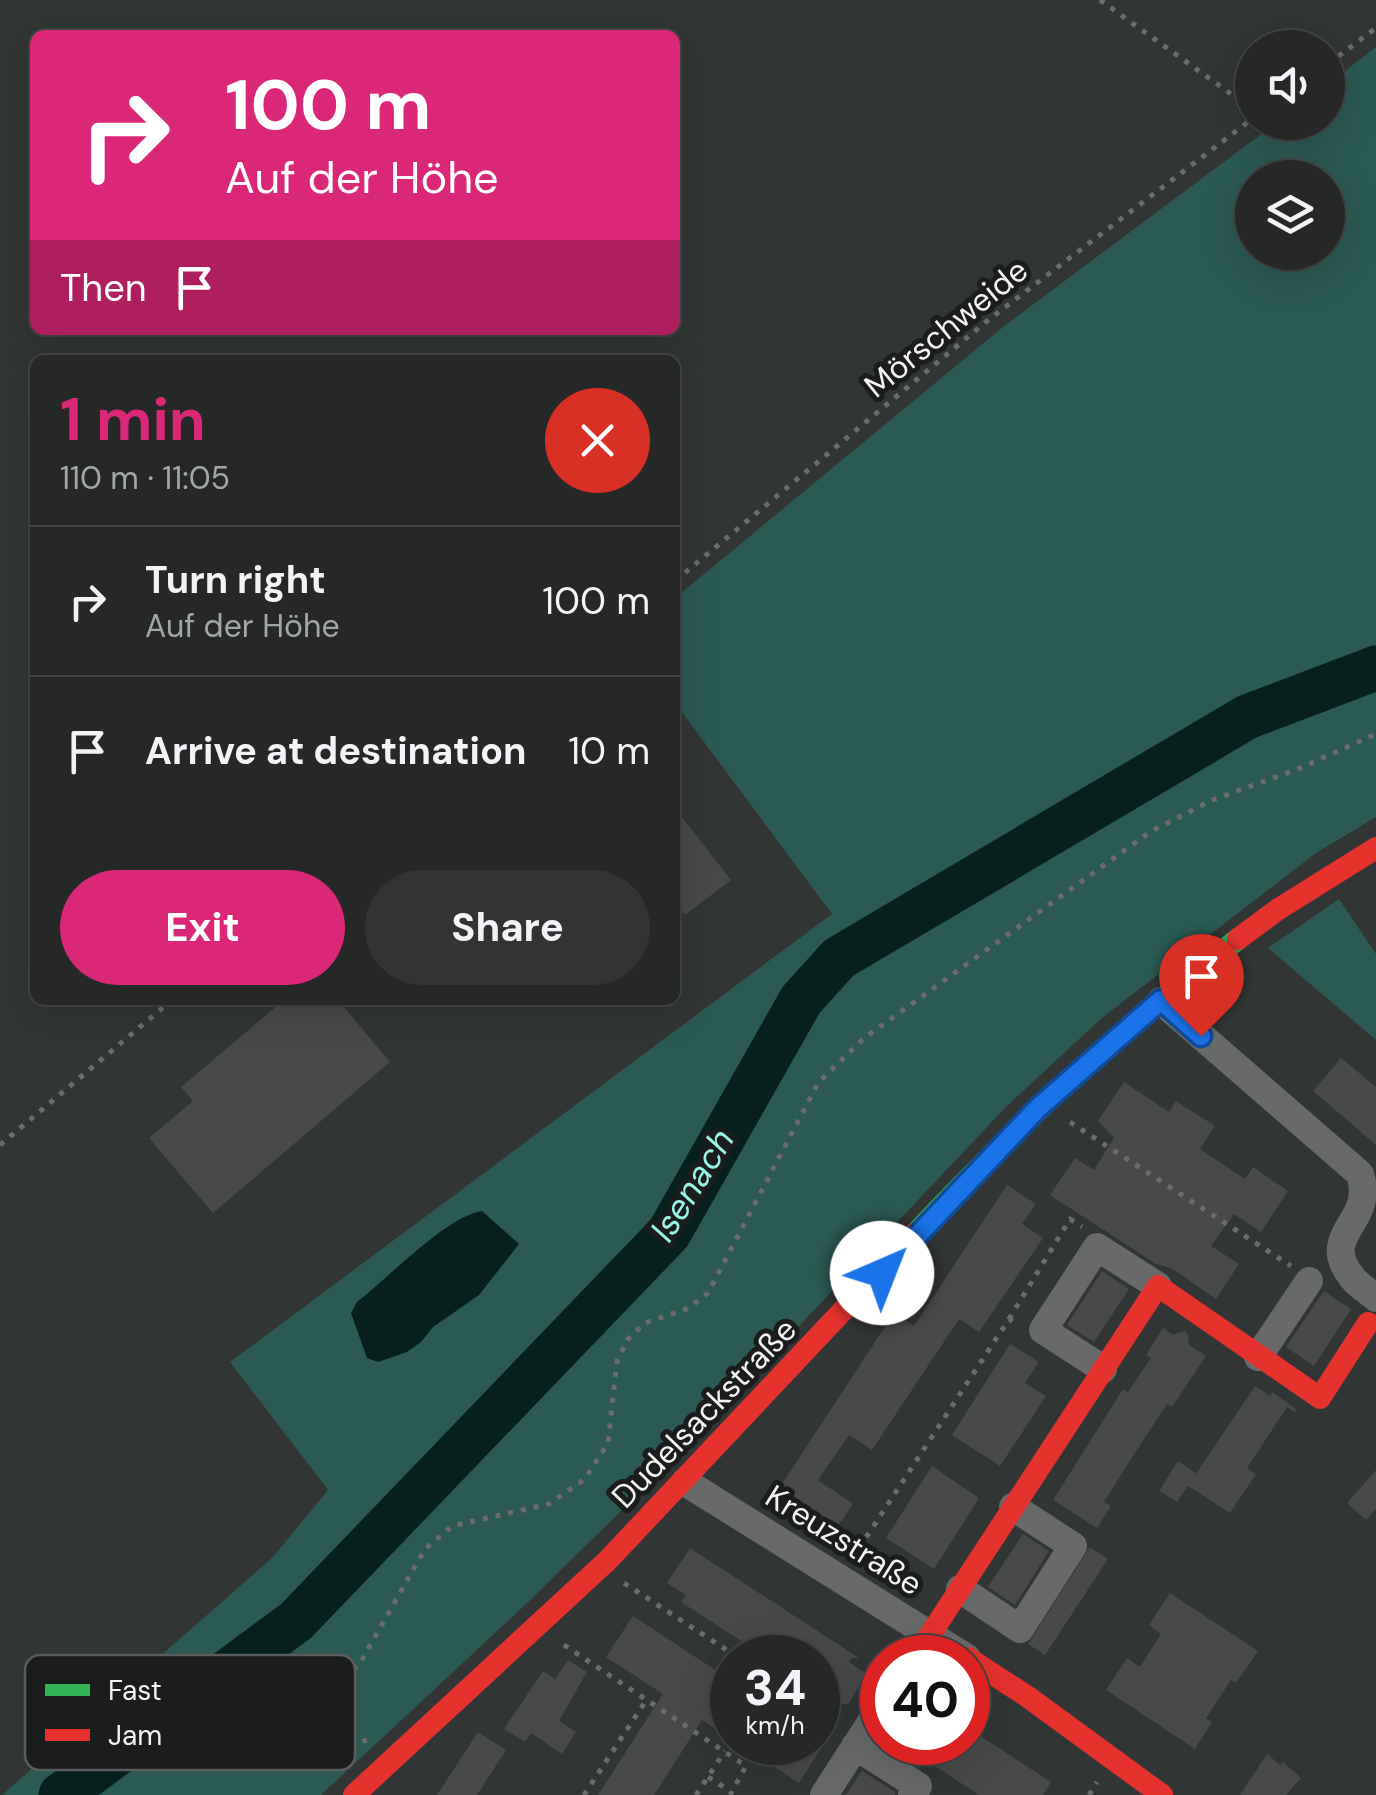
<!DOCTYPE html>
<meta charset="utf-8">
<style>
body{margin:0;font-family:"DM Sans",sans-serif;background:#313433;color:#f1f3f6;height:100vh;display:flex;flex-direction:column;font-size:38px;white-space:nowrap}
*{box-sizing:border-box;margin:0}
p{font-size:32px;color:#a3a6a7}
.icon{flex:none;width:55px;height:55px;fill:none;stroke:currentColor;stroke-width:2;stroke-linecap:round;stroke-linejoin:round}
.map{position:relative;flex:1;overflow:hidden}
.side{position:absolute;left:30px;top:355px;width:650px;height:650px;display:flex;flex-direction:column;background:#252827;border-radius:15px;box-shadow:0 10px 40px #0002,0 0 0 2px #424444}
.side>*{flex:none}
.top-card{position:absolute;left:30px;top:30px;width:650px;height:305px;border-radius:15px;box-shadow:0 10px 40px #0002,0 0 0 2px #424444;background:#db2777;color:#fff;overflow:hidden}
.controls{position:absolute;left:1235px;top:30px;display:grid;gap:20px}
.controls a{display:grid;place-items:center;width:110px;height:110px;border-radius:50%;background:#252827;box-shadow:0 10px 40px #0002,0 0 0 2px #424444;font-size:50px}
.speed{position:absolute;left:710px;top:1635px;display:flex;gap:20px;font-size:50px;font-weight:700;text-align:center}
.speed>*{display:grid;place-content:center;width:130px;height:130px;border-radius:50%;background:#252827;box-shadow:0 10px 40px #0002,0 0 0 2px #424444;line-height:1}
.speed small{font-size:25px;font-weight:400}
.speed .limit{border:15px solid #d22;background:#fff;color:#111}
.pin{position:absolute;display:grid;place-items:center;width:85px;height:85px;color:#fff;margin:-102px -42px;border-radius:50% 50% 50% 0;rotate:-45deg;box-shadow:0 0 10px #0007}
.pin .icon{rotate:45deg}
.me{position:absolute;width:110px;margin:-55px;rotate:44deg;stroke-linejoin:round;filter:drop-shadow(0 0 8px #0008)}
.turn{display:flex;align-items:center;gap:35px;height:210px;padding:0 30px;font-size:45px}
.turn .icon{width:130px;height:130px;stroke-width:2.5}
.turn b{display:block;font-size:70px;line-height:85px}
.then{display:flex;align-items:center;height:95px;padding:0 30px;background:#0003;gap:20px;font-size:38px}
.round{display:grid;place-items:center;flex:none;width:105px;height:105px;border-radius:52px;background:#313433}
.headline{display:flex;align-items:center;justify-content:space-between;height:170px;padding:0 30px}
h1{font-size:60px;font-weight:700;line-height:75px;color:#db2777}
.button{display:flex;gap:20px;margin-top:auto;padding:20px 30px}
.button a{flex:1;height:115px;border-radius:60px;background:#db2777;color:#fff;font-size:40px;font-weight:700;line-height:115px;text-align:center}
.button a+a{background:#313433;color:#f1f3f6}
ul{padding:0;list-style:none}
li{display:flex;align-items:center;gap:30px;height:150px;padding:0 30px;border-top:2px solid #424444}
li div{flex:1}
li b{display:block;font-size:38px}
li em{font-style:normal}
.map>svg:first-child{display:block}
.green{fill:#2b5953;fill-rule:evenodd}
.water{fill:#05201d}
.lines{fill:none;stroke-linecap:round;stroke-linejoin:round}
.river{stroke:#05201d;stroke-width:45}
.building{fill:#474a49}
.path{stroke:#6b6c6c;stroke-width:5;stroke-dasharray:5 8;stroke-linecap:butt}
.street{stroke:#686a6a;stroke-width:28}
.fast{stroke:#30b455;stroke-width:22}
.jam{stroke:#e5322d;stroke-width:22}
.route-casing{stroke:#114b97;stroke-width:25}
.route{stroke:#1a73e8;stroke-width:18}
.labels{text-anchor:middle;stroke-width:10;stroke-linejoin:round;paint-order:stroke}
.street-label{font-size:32px;fill:#f0f3f2;stroke:#1a1d1c}
.water-label{font-size:35px;font-style:italic;fill:#97f3e6;stroke:#1a1d1c}
.key{fill:#1a1d1c;stroke:#5a5d5c;stroke-width:2.5}
.key-label{font-size:28px;fill:#f0f3f2}
</style>
<div class="map">
<svg width="1376" height="1795" viewBox="0 0 1376 1795">
<rect width="100%" height="100%" fill="#313534"/>
<path class="green" d="M1376,47V817L1316,853L1103,1017L1006,1107L665,1468L524,1606L321,1795H2L273,1557L328,1490L230,1362L832,914L675,703V598L1003,327L1276,123L1328,122V84ZM1252,178H1328V252H1252Z
M1339,899L1376,954V1040L1268,948Z"/>
<path class="water" d="M482,1211L519,1244L479,1295L433,1327L421,1342L407,1352L378,1362L367,1358L351,1313L357,1302C388,1278 447,1216 482,1211Z"/>
<g class="lines">
<path class="river" d="M61,1795L296,1621L669,1233L801,1000L839,958L1247,717L1376,668"/>
</g>
<path class="building" d="M675,808L731,880L685,915L675,901Z
M284,1000H338L390,1062L213,1213L149,1138L193,1101L181,1087Z
M1341,1058L1376,1087V1145L1313,1091Z
M1124,1082L1169,1112L1176,1101L1215,1126L1200,1149L1245,1179L1253,1167L1288,1191L1261,1232L1234,1214L1211,1246L1239,1264L1216,1299L1171,1268L1156,1264L1050,1195L1075,1158L1094,1170L1114,1138L1098,1121Z
M1007,1185L1036,1204L1022,1224L1043,1238L979,1332L959,1319L872,1450L849,1435L818,1480L853,1504L838,1526L780,1487L894,1313L914,1326Z
M1102,1271L1129,1289L1094,1342L1067,1325Z
M1324,1291L1351,1309L1314,1366L1286,1347Z
M1163,1328L1173,1335L1184,1331L1188,1334L1189,1345L1206,1356L1172,1407L1167,1404L1131,1459L1104,1502L1111,1506L1097,1528L1053,1500L1123,1389L1128,1392L1151,1358L1146,1355Z
M1010,1344L1039,1362L1025,1383L1046,1396L1000,1466L952,1435Z
M1255,1386L1270,1396L1272,1392L1296,1409L1295,1412L1287,1407L1247,1468L1256,1474L1230,1513L1188,1486L1177,1502L1159,1491L1178,1461L1196,1473L1190,1483Z
M932,1466L979,1498L934,1569L886,1538Z
M1376,1470V1509L1366,1520L1347,1503Z
M1023,1534L1049,1551L1015,1605L988,1587Z
M1090,1547L1108,1559L1045,1655L1028,1644Z
M690,1548L859,1658H852L849,1662L867,1674L848,1704H840L818,1690V1658H768L681,1602L686,1595L667,1583Z
M1170,1593L1258,1651L1236,1683L1231,1680L1206,1718L1212,1722L1195,1749L1106,1690L1127,1658L1140,1667L1161,1634L1149,1625Z
M633,1616L732,1681V1739L702,1720L654,1795H598L663,1694L606,1657Z
M568,1660L587,1672L559,1721L576,1732L562,1754L531,1733L525,1742L504,1729L543,1671L555,1679Z
M968,1728L1051,1782L1043,1795H979L899,1742H968Z
M478,1732L506,1750L477,1795H437Z
M737,1742H825L799,1783Z
M1267,1754L1280,1765L1283,1762L1301,1778L1286,1795H1240Z
M862,1771L895,1792V1795H846Z"/>
<g class="lines">
<path class="path" d="M1100,0L1252,109
M1328,64L1376,28
M675,581L987,321L1252,119
M1070,1122L1291,1266
M0,1145L172,1000
M1009,1319L1070,1219L1082,1227
M852,1559L1009,1319L1019,1326
M624,1583L739,1658
M564,1645L746,1766L730,1795
M818,1709L839,1723
M367,1740L279,1766L259,1762L247,1746V1729L259,1713L335,1681L359,1665L425,1549L452,1526L549,1504L585,1479L608,1443L617,1361L628,1339L645,1323L689,1308L708,1293L818,1083L863,1039L1150,832L1210,801L1298,769L1376,734
M708,1777L730,1791
M584,1795L647,1699
M696,1795L725,1751
M1089,1795L1097,1782"/>
<path class="street" d="M1161,1001L1360,1174C1376,1223 1318,1233 1351,1276C1357,1285 1368,1291 1376,1298
M1258,1357L1309,1281
M1103,1369L1043,1330L1097,1247L1158,1286
M685,1482L967,1658
M960,1589L1020,1629L1073,1546L1013,1507
M855,1746L918,1786L912,1795
M824,1795L882,1705"/>
<path class="fast" d="M916,1233C1016,1127 1122,1027 1238,939"/>
<path class="jam" d="M1238,939L1277,910L1376,848
M915,1658L1158,1286L1320,1398L1368,1323
M968,1658L1028,1697L1162,1795
M354,1795L608,1560L916,1233"/>
</g>
<g class="lines">
<g class="route-casing">
<path id="route" d="M882,1273L1038,1108L1161,1000L1201,1036"/>
</g>
<use href="#route" class="route"/>
</g>
<g class="labels">
<g class="street-label">
<text transform="translate(946 328) rotate(-39)" y="11">Mörschweide</text>
<text transform="translate(704 1413) rotate(-46)" y="11">Dudelsackstraße</text>
<text transform="translate(844 1540) rotate(32)" y="11">Kreuzstraße</text>
</g>
<g class="water-label">
<text transform="translate(692 1185) rotate(-58)" y="12">Isenach</text>
</g>
</g>
<rect x="25" y="1655" width="330" height="115" rx="15" class="key"/>
<rect x="45" y="1684" width="45" height="12" fill="#30b455"/>
<rect x="45" y="1729" width="45" height="12" fill="#e5322d"/>
<g class="key-label">
<text x="108" y="1700">Fast</text>
<text x="108" y="1745">Jam</text>
</g>
</svg>
<div class="controls">
<a><svg class="icon" aria-label="sound" viewBox="0 0 24 24"><path d="M4 9h4l5-4v14l-5-4H4zM17 9q2 3 0 6"/></svg></a>
<a><svg class="icon" aria-label="layers" viewBox="0 0 24 24"><path d="M12 4l9 5-9 5-9-5zM3 14l9 5 9-5"/></svg></a>
</div>
<div class="speed"><div>34<small>km/h</small></div><div class="limit">40</div></div>
<div class="pin" style="left:1201px;top:1036px;background:#d93025"><svg class="icon" aria-label="arrive" viewBox="0 0 24 24"><path d="M6 21V4h12l-3 4 3 4H6"/></svg></div>
<svg class="me" style="left:882px;top:1273px" viewBox="-20 -20 40 40"><circle r="19" fill="#fff"/><path d="M0-13L10 11 0 6-10 11z" fill="#1a73e8"/></svg>
<div class="top-card">
<div class="turn"><svg class="icon" aria-label="right" viewBox="0 0 24 24"><path d="M7 20v-9h11M14 6l5 5-5 5"/></svg><div><b>100 m</b>Auf der Höhe</div></div>
<div class="then">Then<svg class="icon" aria-label="arrive" viewBox="0 0 24 24"><path d="M6 21V4h12l-3 4 3 4H6"/></svg></div>
</div>
<section class="side">
<div class="headline"><div><h1>1 min</h1><p>110 m · 11:05</p></div><a class="round" style="background:#d93025;color:#fff"><svg class="icon" aria-label="close" viewBox="0 0 24 24"><path d="M6 6l12 12M18 6L6 18"/></svg></a></div>
<ul>
<li><svg class="icon" aria-label="right" viewBox="0 0 24 24"><path d="M7 20v-9h11M14 6l5 5-5 5"/></svg><div><b>Turn right</b><p>Auf der Höhe</p></div><em>100 m</em></li>
<li><svg class="icon" aria-label="arrive" viewBox="0 0 24 24"><path d="M6 21V4h12l-3 4 3 4H6"/></svg><div><b>Arrive at destination</b></div><em>10 m</em></li>
</ul>
<div class="button"><a>Exit</a><a>Share</a></div>
</section>
</div>
